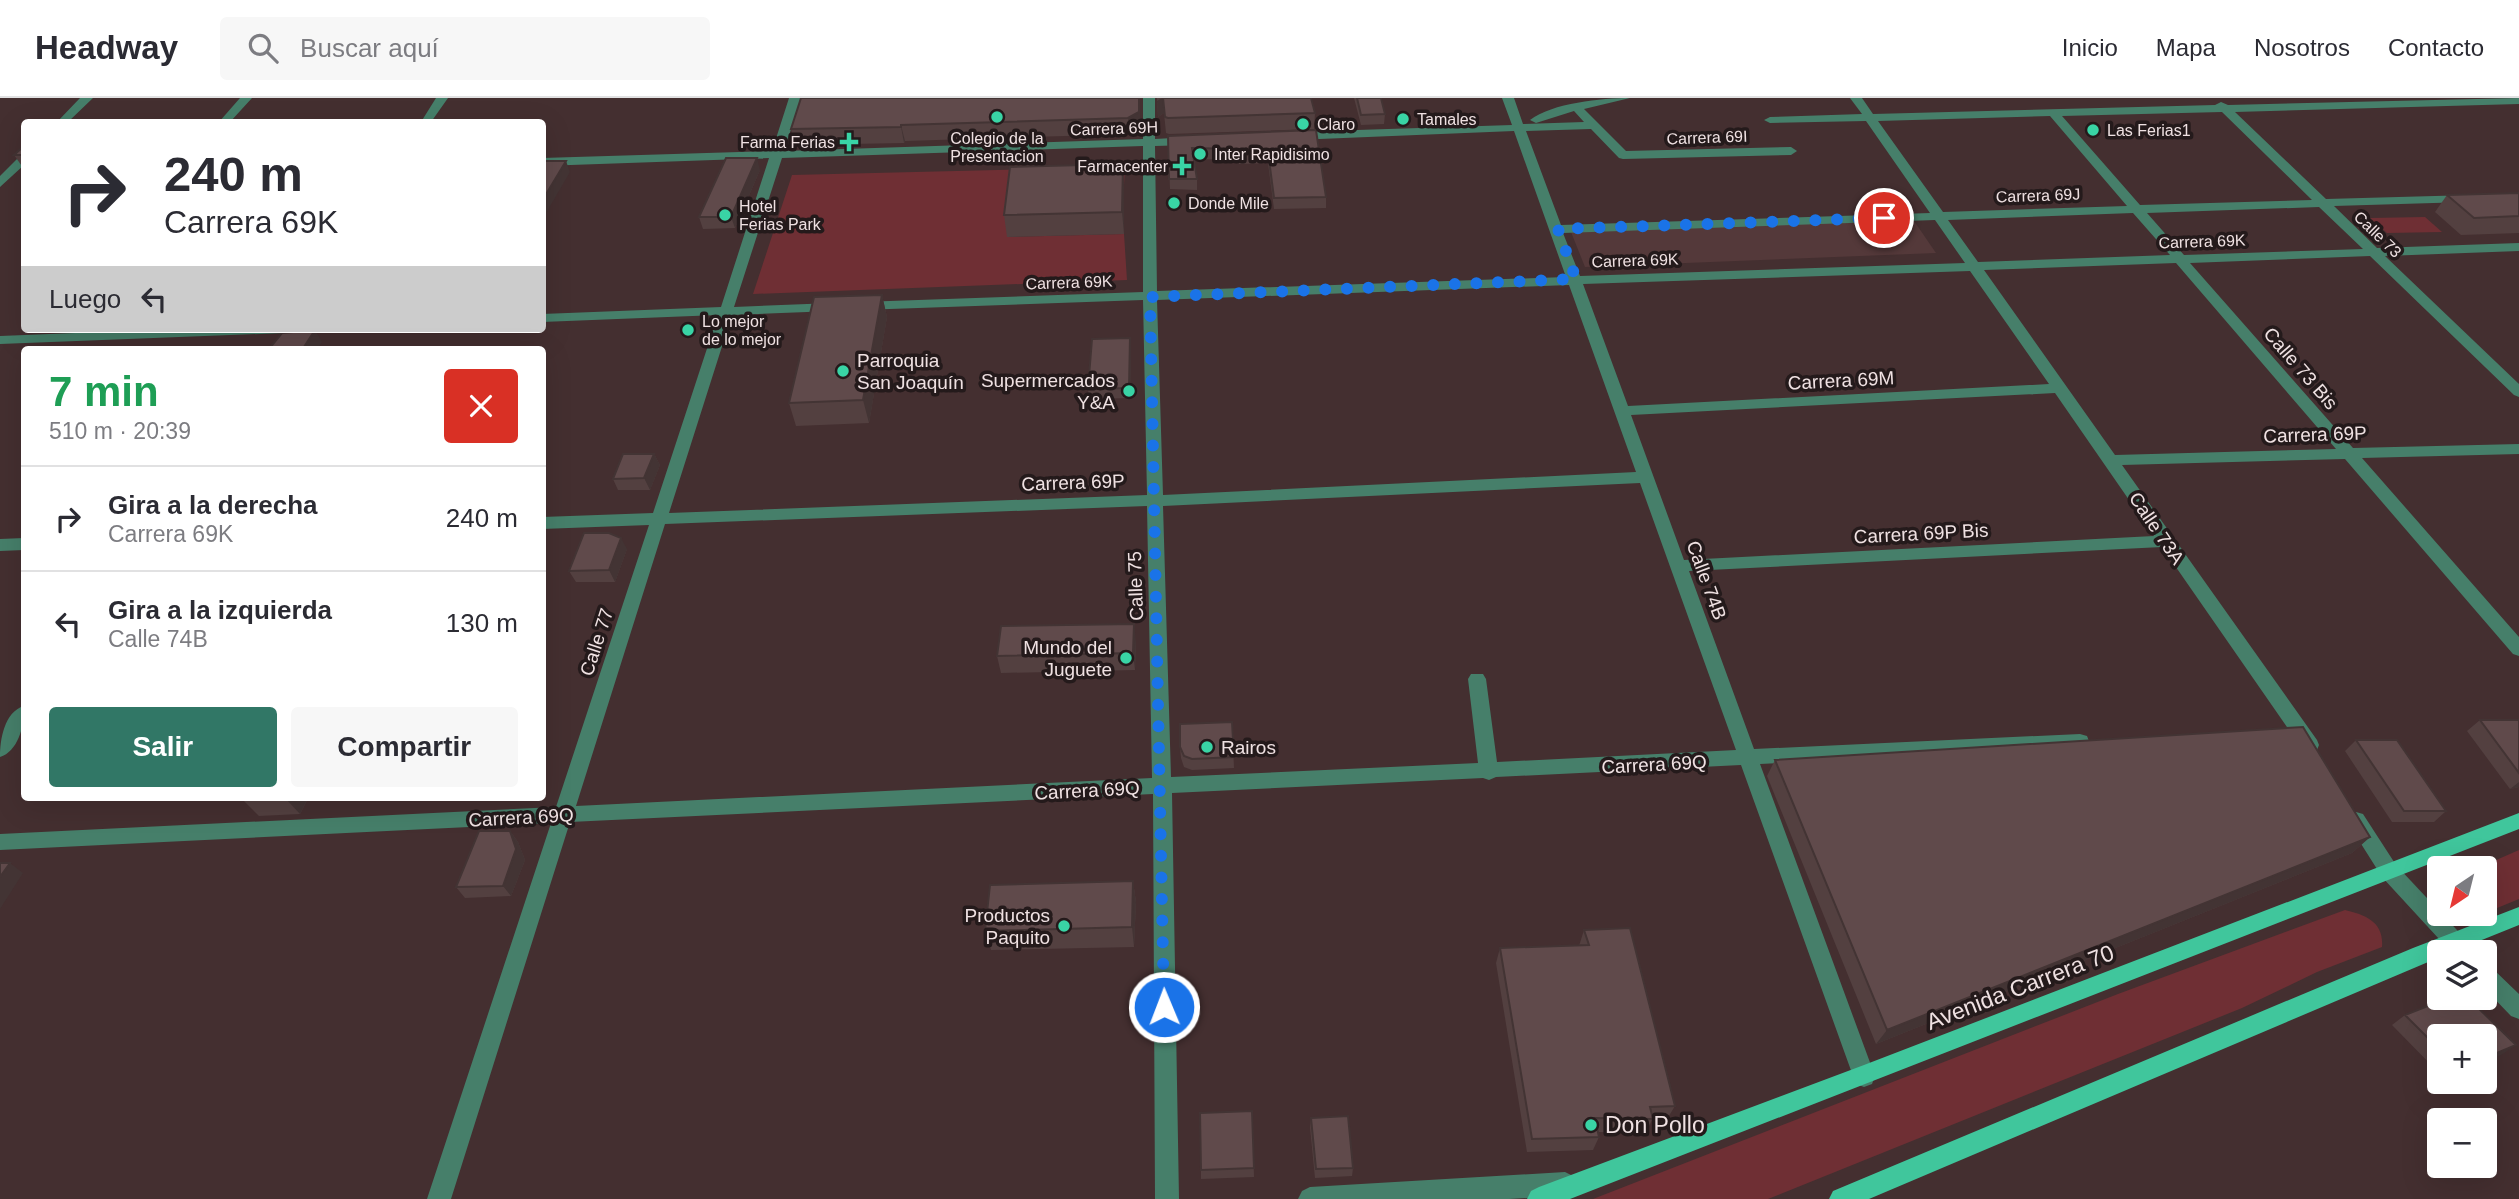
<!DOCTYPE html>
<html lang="es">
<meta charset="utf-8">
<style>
body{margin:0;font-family:Helvetica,sans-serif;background:#f7f7f7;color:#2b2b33;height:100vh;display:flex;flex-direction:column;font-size:26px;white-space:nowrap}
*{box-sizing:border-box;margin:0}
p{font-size:23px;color:#7c7c81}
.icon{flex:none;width:38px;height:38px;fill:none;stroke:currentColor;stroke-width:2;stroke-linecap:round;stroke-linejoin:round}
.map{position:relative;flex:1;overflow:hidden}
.side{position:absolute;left:21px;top:248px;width:525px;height:455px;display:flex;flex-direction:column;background:#fff;border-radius:7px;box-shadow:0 7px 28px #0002}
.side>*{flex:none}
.hud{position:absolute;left:21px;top:21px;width:525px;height:214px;border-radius:7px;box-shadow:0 7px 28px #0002;background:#fff;color:#2b2b33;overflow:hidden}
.needle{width:46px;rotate:215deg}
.buttons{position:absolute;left:2427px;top:758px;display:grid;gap:14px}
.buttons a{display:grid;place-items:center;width:70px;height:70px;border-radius:7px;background:#fff;box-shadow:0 7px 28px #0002;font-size:35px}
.pin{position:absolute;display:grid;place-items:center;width:60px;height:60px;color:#fff;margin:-30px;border:4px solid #fff;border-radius:50%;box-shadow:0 2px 7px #0007}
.me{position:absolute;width:77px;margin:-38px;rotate:359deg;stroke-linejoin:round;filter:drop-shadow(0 0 5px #0008)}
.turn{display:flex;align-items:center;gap:24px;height:147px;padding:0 28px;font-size:32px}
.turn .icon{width:91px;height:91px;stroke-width:2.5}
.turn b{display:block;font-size:49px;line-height:60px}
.then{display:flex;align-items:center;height:66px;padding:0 28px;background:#0003;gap:14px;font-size:26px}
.round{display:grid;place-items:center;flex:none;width:74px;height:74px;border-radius:7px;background:#f7f7f7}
.overview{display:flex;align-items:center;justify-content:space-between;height:119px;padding:0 28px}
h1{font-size:42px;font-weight:600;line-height:52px;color:#1e9e55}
.cta{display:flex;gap:14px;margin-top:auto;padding:14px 28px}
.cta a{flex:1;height:80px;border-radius:7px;background:#317766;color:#fff;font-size:28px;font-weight:600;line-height:80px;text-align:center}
.cta a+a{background:#f7f7f7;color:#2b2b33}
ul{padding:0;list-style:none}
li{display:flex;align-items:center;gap:21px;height:105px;padding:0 28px;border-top:2px solid #e1e1e2}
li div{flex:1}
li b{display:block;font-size:26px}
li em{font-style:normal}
header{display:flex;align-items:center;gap:42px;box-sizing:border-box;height:98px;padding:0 35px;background:#fff;border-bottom:2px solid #e1e1e2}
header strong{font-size:33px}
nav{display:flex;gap:38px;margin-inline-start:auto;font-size:24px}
.search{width:490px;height:63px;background:#f7f7f7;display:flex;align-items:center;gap:18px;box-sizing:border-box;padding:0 24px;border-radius:7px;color:#7c7c81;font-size:26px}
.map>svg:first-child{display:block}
.built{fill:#54393a}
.green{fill:#6f2f34}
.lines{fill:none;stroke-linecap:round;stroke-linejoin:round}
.minor{fill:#467f6a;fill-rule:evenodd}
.major{fill:#40c69c;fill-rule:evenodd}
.wall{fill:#534040}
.shaded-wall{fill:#433434}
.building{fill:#604a4b;stroke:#433434;stroke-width:2}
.route{stroke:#1a73e8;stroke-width:12;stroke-dasharray:0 21.6}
.poi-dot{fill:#39d4a5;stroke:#241a1b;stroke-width:2.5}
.labels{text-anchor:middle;stroke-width:7;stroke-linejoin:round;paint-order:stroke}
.far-poi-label{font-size:16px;fill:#efe1e2;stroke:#241a1b;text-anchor:start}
.far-street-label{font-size:16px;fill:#efe1e2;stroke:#241a1b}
.poi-label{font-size:19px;fill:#efe1e2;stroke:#241a1b;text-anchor:end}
.street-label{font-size:19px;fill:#efe1e2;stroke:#241a1b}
.near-street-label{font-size:23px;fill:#efe1e2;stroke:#241a1b}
.near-poi-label{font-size:23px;fill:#efe1e2;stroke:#241a1b;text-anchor:start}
</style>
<header>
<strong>Headway</strong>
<div class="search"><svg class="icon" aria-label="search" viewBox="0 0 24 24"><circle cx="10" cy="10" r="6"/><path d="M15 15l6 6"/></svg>Buscar aquí</div>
<nav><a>Inicio</a><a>Mapa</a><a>Nosotros</a><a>Contacto</a></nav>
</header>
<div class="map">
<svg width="2519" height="1101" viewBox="0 0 2519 1101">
<rect width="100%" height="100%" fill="#442f30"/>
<path class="built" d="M1912,120L1936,155L1585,169L1571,134Z"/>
<path class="green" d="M1125,69L1124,87L1013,90L1008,139L1124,136L1127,182L753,196L792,77Z
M2425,119L2442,134L2387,135L2370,120Z
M2519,752V801L2485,815V770H2478Z
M2345,812C2366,817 2384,824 2382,849L2317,874L2242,910L1768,1101H1593L2118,896Z"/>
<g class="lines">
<path class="minor" d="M80,0H93L68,24H57Z
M240,0H252L230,24H219Z
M436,0H448L431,24H421Z
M789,0H801L784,53L1143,41V0H1155V41L1190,39L1196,43L1190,47L1155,48L1157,193L1566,179L1514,33L1295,42L1289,38L1295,34L1512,27L1502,0H1514L1523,26L1584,24L1574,13L1536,25L1530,22C1552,5 1602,0 1630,0L1584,11L1626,53L1791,49L1797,53L1791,57L1623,61L1619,60L1591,31L1526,33L1561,127L1930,115L1866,23L1770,25L1764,22L1770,19L1862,16L1850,0H1862L1873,16L2215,7L2221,4L2228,7L2519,0V6L2235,14L2326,101L2471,97L2473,100L2467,104L2334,108L2377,150L2519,145V153L2385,158L2519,286V299L2514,297L2370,158L2190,165L2353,350L2519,346V356L2362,360L2519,539V558L2513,556L2345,361L2122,367L2317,642L2319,647L2317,652L2310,654L2303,652L2162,449L1689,473L1754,651L2080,636L2087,638L2089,643L2087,648L2080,650L1760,666L1875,978L1872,986L1864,989L1856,986L1853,978L1741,667L1496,679L1489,682L1483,680L1172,695L1179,1101H1155L1153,696L570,724L451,1101H427L551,725L0,752V736L556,709L649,427L542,431V419L653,415L718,217L542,224V216L721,209L769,60L542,68V60L772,53ZM2222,14L2312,102L2140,107L2062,18ZM2050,18L2127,108L1943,114L1878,23ZM1143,48V194L861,204L854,208L861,212L1143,202L1147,397L669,415L732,217L833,213L840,209L833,205L734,209L782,60ZM2319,109L2363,151L2184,157L2147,115ZM2133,115L2170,157L1978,164L1948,122ZM1935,122L1965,165L1580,178L1563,135ZM2176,165L2336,351L2115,357L1984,172ZM1970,173L2049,286L1628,308L1583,186ZM1569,187L1636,374L1163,397L1157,202ZM2055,295L2154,438L1684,462L1631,317ZM1640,385L1736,652L1497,664L1486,581L1483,576H1471L1468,581L1478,665L1171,679L1163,408ZM1147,408L1152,680L576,708L665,426Z
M20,58H24V67L0,89V78Z
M175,231H291L284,235L0,246V238Z
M24,440V452L0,453V441Z
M24,608C25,625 19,653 0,659C0,642 4,614 24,608Z
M2356,714L2363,716L2396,767L2471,847L2474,854H2451L2382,779L2346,722L2349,716Z
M2485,867L2492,870L2519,896V921L2511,918L2485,891Z
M1565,1074L1573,1078L1577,1086L1573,1094L1565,1098L1509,1101H1298L1302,1093L1310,1089Z"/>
<path class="major" d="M2519,715V731L1570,1101H1527L1531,1093L1539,1089L1864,967Z
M2519,809V827L2452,854H2440V859L1869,1101H1829L1833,1093L2413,850Z"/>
</g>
<path class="wall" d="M1140,0V30L1129,36L905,43L904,45L795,47L791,31Z
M1157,0L1315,15L1314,31L1169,36L1166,35L1164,15L1158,19Z
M1354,0H1381L1385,16L1384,26L1361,27Z
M1316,32L1326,99V110L1274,111L1268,65L1239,66L1238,62L1194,61L1197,81V92L1170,91L1168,38Z
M24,48V71L14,57Z
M760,72L735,130L703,131L699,119Z
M1124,87V136L1007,139L1004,117Z
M2519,95V135L2461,137L2435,114L2447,97Z
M882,197L887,219L869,325L796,328L789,305Z
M1131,251L1130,300L1089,301L1088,291Z
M654,356L660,367L650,392H618L613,381Z
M627,451L615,484H576L569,473Z
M1136,543L1135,572L1001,575L997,558Z
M2480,622H2519V689L2510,691L2467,633Z
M1232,624L1234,670L1192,672L1184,669L1181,660L1180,649Z
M2356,642L2446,713L2434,724H2392L2345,653Z
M1775,662L2370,739L2352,755L1876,946L1767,678Z
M244,700H308L300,716L259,718L243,702Z
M510,733L518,744L525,762L511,798L465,800L456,789Z
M1133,783L1136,804L1134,849L991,852L985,833Z
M1584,832L1675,1008L1667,1021L1652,1022L1646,1034H1598L1599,1039L1593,1052L1527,1054L1496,865L1500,850L1579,848Z
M2405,917L2501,957L2440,938V976L2392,927Z
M1252,1013L1254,1079L1201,1081V1072Z
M1311,1020L1353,1070L1352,1078L1315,1080L1310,1029Z"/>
<path class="shaded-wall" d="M1139,0H1140V30L1129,36L1128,20Z
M1162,0H1163L1164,15L1158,19L1157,3Z
M901,27L905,43L904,45L901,29Z
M757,60L760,72L735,130L731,119Z
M566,63L570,74L542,122V103Z
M1123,66L1124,87V136L1122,114Z
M882,197L887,219L869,325L863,302Z
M315,232L322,244L317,252H302Z
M1130,240L1131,251L1130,300L1129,290Z
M654,356L660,367L650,392L644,380Z
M621,440L627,451L615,484L609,472Z
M1134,526L1136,543L1135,572L1133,555Z
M2519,684V689L2510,691Z
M285,700H308L300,716Z
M510,733L518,744L525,762L511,798L503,788Z
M2370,739L2352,755L1876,946L1887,932Z
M10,765L23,775L0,811V779Z
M1133,783L1136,804L1134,849L1132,829Z
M2516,947L2501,957L2485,963V960Z"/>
<path class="building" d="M801,0H1139V14L1128,20L901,27V29L791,31Z
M1163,0H1311L1315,15L1168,20L1165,19Z
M1357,0H1381L1385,16L1361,17Z
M1316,32L1326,99L1274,100L1268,54L1238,55V51L1192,50L1197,81H1169L1168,38Z
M24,48V57H14Z
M726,60H757L731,119H699Z
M542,63H566L542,103Z
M1123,66L1122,114L1004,117L1010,69Z
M2519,95V118L2474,120L2447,97Z
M882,197L863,302L789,305L814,199Z
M315,232L302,252H268L282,235Z
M1130,240L1129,290L1088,291L1092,241Z
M623,356H654L644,380L613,381Z
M584,435H609L621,440L609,472L569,473Z
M1134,526L1133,555L997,558L1001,528Z
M2480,622H2519V675Z
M1232,624L1234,659L1192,661L1184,658L1180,649V626Z
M2303,629L2370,739L1887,932L1775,662Z
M2356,642H2397L2446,713H2404Z
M244,700H284L243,702Z
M479,733H510L516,751L503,788L456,789Z
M0,765H10L0,779Z
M1133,783L1132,829L985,833L990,787Z
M1630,830L1675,1008L1650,1009L1653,1021L1595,1020L1599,1039L1532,1041L1500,850L1589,847L1584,832Z
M2448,900H2468L2516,947L2485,960V938H2440V952L2405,917Z
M1252,1013L1254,1070L1201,1072L1200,1015Z
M1348,1018L1353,1070L1316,1071L1311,1020Z"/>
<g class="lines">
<path class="route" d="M1164,909L1150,199L1576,181L1558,131L1884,120"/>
</g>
<g class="poi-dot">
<circle cx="997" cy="19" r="7"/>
<circle cx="1403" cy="21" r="7"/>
<circle cx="1303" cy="26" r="7"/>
<circle cx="2093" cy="32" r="7"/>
<path d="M845.5 33.5h7v7h7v7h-7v7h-7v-7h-7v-7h7z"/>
<circle cx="1200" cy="56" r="7"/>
<path d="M1178.5 57.5h7v7h7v7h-7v7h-7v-7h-7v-7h7z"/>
<circle cx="1174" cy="105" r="7"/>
<circle cx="725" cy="117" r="7"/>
<circle cx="688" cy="232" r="7"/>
<circle cx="843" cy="273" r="7"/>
<circle cx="1129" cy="293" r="7"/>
<circle cx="1126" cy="560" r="7"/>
<circle cx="1207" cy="649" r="7"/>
<circle cx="1064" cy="828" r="7"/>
<circle cx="1591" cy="1027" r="7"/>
</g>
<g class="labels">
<g class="far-poi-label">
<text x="1417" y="27">Tamales</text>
<text x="1317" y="32">Claro</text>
<text x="2107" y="38">Las Ferias1</text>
<text x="997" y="46" text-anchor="middle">Colegio de la<tspan x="997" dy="18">Presentacion</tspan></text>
<text x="835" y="50" text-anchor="end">Farma Ferias</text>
<text x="1214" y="62">Inter Rapidisimo</text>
<text x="1168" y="74" text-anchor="end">Farmacenter</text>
<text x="1188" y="111">Donde Mile</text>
<text x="739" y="114">Hotel<tspan x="739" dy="18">Ferias Park</tspan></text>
<text x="702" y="229">Lo mejor<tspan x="702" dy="18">de lo mejor</tspan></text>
</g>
<g class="far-street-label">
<text transform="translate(1114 30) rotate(-2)" y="6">Carrera 69H</text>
<text transform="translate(1707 39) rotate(-2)" y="6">Carrera 69I</text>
<text transform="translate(2038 97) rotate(-2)" y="6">Carrera 69J</text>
<text transform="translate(2378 136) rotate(44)" y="6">Calle 73</text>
<text transform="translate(2202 143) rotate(-2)" y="6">Carrera 69K</text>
<text transform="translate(1635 162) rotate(-2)" y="6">Carrera 69K</text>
<text transform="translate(1069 184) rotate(-2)" y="6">Carrera 69K</text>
</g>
<g class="poi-label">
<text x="857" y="269" text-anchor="start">Parroquia<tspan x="857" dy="22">San Joaquín</tspan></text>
<text x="1115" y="289">Supermercados<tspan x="1115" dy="22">Y&amp;A</tspan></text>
<text x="1112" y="556">Mundo del<tspan x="1112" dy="22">Juguete</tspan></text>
<text x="1221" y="656" text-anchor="start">Rairos</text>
<text x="1050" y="824">Productos<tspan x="1050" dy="22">Paquito</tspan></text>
</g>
<g class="street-label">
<text transform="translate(2301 270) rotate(49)" y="7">Calle 73 Bis</text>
<text transform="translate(1841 282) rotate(-3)" y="7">Carrera 69M</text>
<text transform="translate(2315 336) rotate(-2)" y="7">Carrera 69P</text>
<text transform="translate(1073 384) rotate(-2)" y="7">Carrera 69P</text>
<text transform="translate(2157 430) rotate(56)" y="7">Calle 73A</text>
<text transform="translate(1921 435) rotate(-3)" y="7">Carrera 69P Bis</text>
<text transform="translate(1707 482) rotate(70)" y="7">Calle 74B</text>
<text transform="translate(1135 488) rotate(-92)" y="7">Calle 75</text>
<text transform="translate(596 544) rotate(-72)" y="7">Calle 77</text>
<text transform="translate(1654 666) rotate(-3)" y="7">Carrera 69Q</text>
<text transform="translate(1087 692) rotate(-3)" y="7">Carrera 69Q</text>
<text transform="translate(521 719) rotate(-3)" y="7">Carrera 69Q</text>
</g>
<g class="near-street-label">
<text transform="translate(2020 889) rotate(-21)" y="8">Avenida Carrera 70</text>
</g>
<g class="near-poi-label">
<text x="1605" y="1035">Don Pollo</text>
</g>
</g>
</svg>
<div class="buttons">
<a><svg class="needle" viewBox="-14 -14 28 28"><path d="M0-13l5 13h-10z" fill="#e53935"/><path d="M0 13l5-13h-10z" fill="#7c7c81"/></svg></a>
<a><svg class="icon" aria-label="layers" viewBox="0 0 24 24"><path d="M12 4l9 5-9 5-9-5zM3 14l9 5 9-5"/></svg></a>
<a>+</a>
<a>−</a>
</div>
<div class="pin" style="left:1884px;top:120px;background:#d93025"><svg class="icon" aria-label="arrive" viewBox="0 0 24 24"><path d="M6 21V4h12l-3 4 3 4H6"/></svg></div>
<svg class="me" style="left:1164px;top:909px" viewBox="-20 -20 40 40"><circle r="17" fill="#1a73e8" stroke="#fff" stroke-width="3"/><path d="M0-11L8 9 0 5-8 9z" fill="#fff"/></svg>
<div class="hud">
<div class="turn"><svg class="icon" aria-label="right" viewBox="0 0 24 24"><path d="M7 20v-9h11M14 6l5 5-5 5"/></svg><div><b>240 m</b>Carrera 69K</div></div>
<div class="then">Luego<svg class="icon" aria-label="left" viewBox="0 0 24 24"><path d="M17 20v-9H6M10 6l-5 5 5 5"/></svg></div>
</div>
<section class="side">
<div class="overview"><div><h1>7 min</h1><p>510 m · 20:39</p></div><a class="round" style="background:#d93025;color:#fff"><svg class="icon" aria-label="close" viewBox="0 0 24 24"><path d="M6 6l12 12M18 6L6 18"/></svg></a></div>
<ul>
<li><svg class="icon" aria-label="right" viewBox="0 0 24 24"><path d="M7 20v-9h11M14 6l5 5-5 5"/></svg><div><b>Gira a la derecha</b><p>Carrera 69K</p></div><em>240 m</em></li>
<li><svg class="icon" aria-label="left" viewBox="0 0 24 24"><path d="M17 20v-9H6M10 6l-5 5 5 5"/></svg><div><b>Gira a la izquierda</b><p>Calle 74B</p></div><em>130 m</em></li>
</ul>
<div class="cta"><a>Salir</a><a>Compartir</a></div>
</section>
</div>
